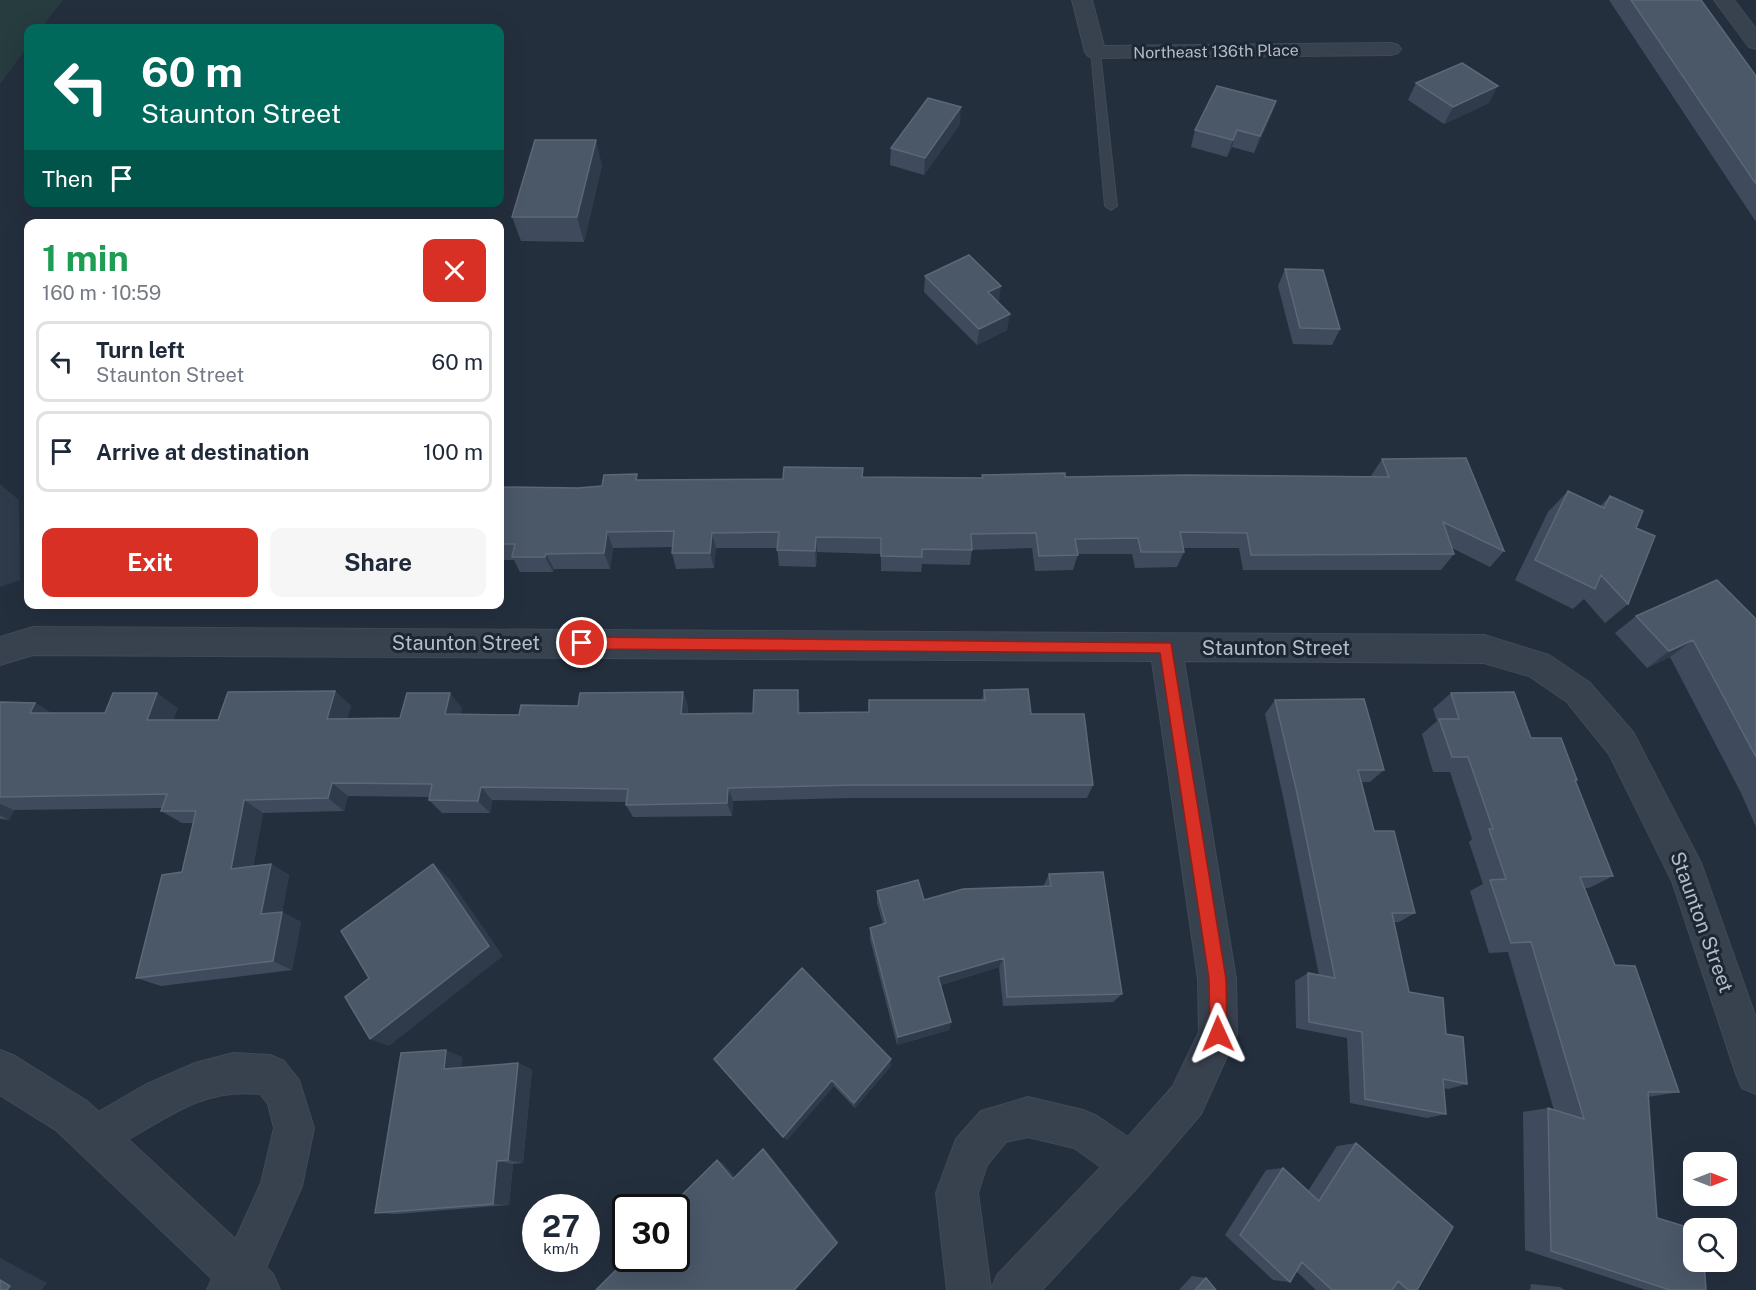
<!DOCTYPE html>
<meta charset="utf-8">
<style>
body{margin:0;font-family:"Public Sans",sans-serif;background:#f6f6f7;color:#1f2937;height:100vh;display:flex;flex-direction:column;font-size:22px;white-space:nowrap}
*{box-sizing:border-box;margin:0}
p{font-size:20px;color:#747a83}
.icon{flex:none;width:33px;height:33px;fill:none;stroke:currentColor;stroke-width:2;stroke-linecap:round;stroke-linejoin:round}
.map{position:relative;flex:1;overflow:hidden}
.drawer{position:absolute;left:24px;top:219px;width:480px;height:390px;display:flex;flex-direction:column;background:#fff;border-radius:12px;box-shadow:0 6px 24px #0002}
.drawer>*{flex:none}
.hud{position:absolute;left:24px;top:24px;width:480px;height:183px;border-radius:12px;box-shadow:0 6px 24px #0002;background:#00695c;color:#fff;overflow:hidden}
.needle{width:39px;rotate:90deg}
.controls{position:absolute;left:1683px;top:1152px;display:grid;gap:12px}
.controls a{display:grid;place-items:center;width:54px;height:54px;border-radius:12px;background:#fff;box-shadow:0 6px 24px #0002;font-size:30px}
.speed{position:absolute;left:522px;top:1194px;display:flex;gap:12px;font-size:30px;font-weight:700;text-align:center}
.speed>*{display:grid;place-content:center;width:78px;height:78px;border-radius:50%;background:#fff;box-shadow:0 6px 24px #0002;line-height:1}
.speed small{font-size:15px;font-weight:400}
.speed .limit{border:3px solid #111;border-radius:9px;background:#fff;color:#111}
.pin{position:absolute;display:grid;place-items:center;width:51px;height:51px;color:#fff;margin:-26px;border:3px solid #fff;border-radius:50%;box-shadow:0 2px 6px #0007}
.me{position:absolute;width:66px;margin:-33px;rotate:359deg;stroke-linejoin:round;filter:drop-shadow(0 0 4px #0008)}
.turn{display:flex;align-items:center;gap:21px;height:126px;padding:0 18px;font-size:27px}
.turn .icon{width:78px;height:78px;stroke-width:2.5}
.turn b{display:block;font-size:42px;line-height:51px}
.then{display:flex;align-items:center;height:57px;padding:0 18px;background:#0003;gap:12px;font-size:22px}
.round{display:grid;place-items:center;flex:none;width:63px;height:63px;border-radius:12px;background:#f6f6f7}
.headline{display:flex;align-items:center;justify-content:space-between;height:102px;padding:0 18px}
h1{font-size:36px;font-weight:700;line-height:45px;color:#1e9e55}
.button{display:flex;gap:12px;margin-top:auto;padding:12px 18px}
.button a{flex:1;height:69px;border-radius:12px;background:#d93025;color:#fff;font-size:24px;font-weight:700;line-height:69px;text-align:center}
.button a+a{background:#f6f6f7;color:#1f2937}
ul{padding:0;list-style:none}
li{display:flex;align-items:center;gap:18px;height:81px;margin:0 12px 9px;padding:0 6px;border:3px solid #e0e1e3;border-radius:12px}
li div{flex:1}
li b{display:block;font-size:22px}
li em{font-style:normal}
.map>svg:first-child{display:block}
.green{fill:#263c3f}
.lines{fill:none;stroke-linecap:round;stroke-linejoin:round}
.service-casing{stroke:#414a57;stroke-width:2}
.minor-casing{stroke:#414a57;stroke-width:2}
.tertiary-casing{stroke:#414a57;stroke-width:2}
.service{fill:#38414e;fill-rule:evenodd}
.minor{fill:#38414e;fill-rule:evenodd}
.tertiary{fill:#38414e;fill-rule:evenodd}
.wall{fill:#3f4b5c}
.shaded-wall{fill:#2f3b4b}
.building{fill:#4b5868;stroke:#5c6777;stroke-width:1.5}
.route{fill:#d93025;stroke:#8d1f18;stroke-width:1.5}
.labels{text-anchor:middle;stroke-width:6;stroke-linejoin:round;paint-order:stroke}
.far-street-label{font-size:16px;fill:#b4bcc9;stroke:#1d2633}
.street-label{font-size:20px;fill:#b4bcc9;stroke:#1d2633}
</style>
<div class="map">
<svg width="1756" height="1290" viewBox="0 0 1756 1290">
<rect width="100%" height="100%" fill="#242f3e"/>
<path class="green" d="M0,0H63L41,28H28V46L0,84Z"/>
<g class="lines">
<g class="service-casing">
<path id="service" d="M1091,50L1100,52L1117,206L1111,210L1105,206Z"/>
</g>
<g class="minor-casing">
<path id="minor" d="M1072,0H1092L1104,46L1391,43L1398,45L1401,49L1398,53L1391,55L1095,58L1088,56L1085,52Z
M1714,0H1734L1756,29V49L1749,47Z
M33,627L1484,635L1549,655L1589,682L1633,732L1701,863L1756,1018V1094L1742,1088L1736,1074L1672,881L1609,754L1567,702L1529,676L1484,663L1184,661L1236,979L1237,1034L1201,1114L1146,1178L1042,1290H947L936,1193L956,1139L981,1111L1028,1097L1083,1110L1097,1116L1128,1137L1173,1086L1199,1032L1198,979L1152,661L33,655L0,665V637ZM1028,1137L1074,1148L1101,1167L997,1275L991,1290L978,1193L987,1165L1006,1142Z
M233,1053L270,1055L284,1061L299,1080L314,1128L302,1186L257,1288L256,1290H207L214,1275L227,1258L261,1183L274,1128L268,1104L260,1094C190,1087 155,1131 95,1156L81,1150L75,1136L81,1122L145,1085L195,1063Z"/>
</g>
<g class="tertiary-casing">
<path id="tertiary" d="M0,1050L15,1056L87,1101L273,1274L280,1290H224L57,1131L0,1095Z"/>
</g>
<use href="#service" class="service"/>
<use href="#minor" class="minor"/>
<use href="#tertiary" class="tertiary"/>
</g>
<path class="wall" d="M1609,0H1701L1756,76V222Z
M1416,83L1489,103L1444,124L1408,100Z
M1276,101L1270,118L1254,153L1232,147L1227,157L1191,147L1195,130Z
M960,124L924,175L890,165L891,148Z
M602,165L584,242L521,241L512,217Z
M1285,269L1340,329L1332,345L1293,344L1278,286Z
M925,276L998,302L1007,330L977,345L924,292Z
M1382,459L1504,551L1490,567L1452,548L1454,554L1441,570H1243L1239,548H1183L1184,552L1177,567L1135,568L1132,554H1078L1073,570L1035,571L1032,548L972,550L970,565L922,564L921,572L881,571V554L817,552L816,567L779,566L777,548H716L714,568L676,569L672,553V547L613,548L610,569H554L553,572H520L514,560H500V487L578,488L602,486L639,480L783,479L863,477L982,478V475L1065,477H1372L1371,476Z
M1568,491L1600,506L1610,496L1636,528L1628,604L1605,623L1584,599L1573,609L1515,580L1548,512Z
M1636,616L1756,619V827L1741,793L1670,657L1647,668L1615,633Z
M984,690L1031,714L1093,785L1087,798H852L733,801L732,816L633,817L626,805V802L492,800L490,813H442L429,800V797L348,796L344,811L263,813L253,866L271,864L289,875L282,912L301,922L292,970L161,986L136,978L182,872L194,823H182L161,811L162,808L14,810L9,820L0,819V702L35,703L51,713H105L178,708L173,720H218L335,691L351,706L347,719L400,718L462,708L460,714L519,715L683,692L688,707V714L753,713L800,705V713L869,712L982,700Z
M1451,693L1531,738L1577,780L1575,781L1613,876L1589,888H1585L1615,965L1679,1092L1648,1097L1657,1218L1706,1290H1646L1525,1250L1523,1112L1548,1108L1554,1110L1508,952L1489,953L1470,891L1483,884L1469,842L1472,839L1450,772H1433L1422,734L1437,721L1433,709Z
M1275,700L1384,770L1370,782H1362L1374,831L1415,913L1399,922H1394L1409,992L1446,1034L1467,1084L1448,1089L1443,1088L1446,1114L1427,1118L1350,1103L1347,1038L1296,1028L1295,981L1308,973L1319,975L1285,806L1265,714Z
M1049,874L1122,994L1113,1002L1003,1006L999,967L941,985L951,1022L949,1030L897,1045L870,939V928L883,924L877,903V891L924,900L1043,887Z
M462,1057L461,1068L518,1063L532,1070L523,1163L513,1164L509,1205L396,1214L375,1213Z
M714,1059L891,1066L855,1108L834,1086L787,1140Z
M1356,1143L1417,1290H1316L1296,1271L1290,1282L1273,1280L1225,1235L1266,1170L1283,1168L1308,1191L1337,1146Z
M1192,1276L1206,1278L1216,1290H1179Z
M1531,1284L1560,1287L1565,1290H1530Z"/>
<path class="shaded-wall" d="M1498,86L1489,103L1444,124L1453,107Z
M1276,101L1270,118L1254,153L1260,136Z
M961,107L960,124L924,175L925,158Z
M1237,130L1232,147L1227,157L1233,140Z
M596,140L602,165L584,242L577,217Z
M1001,286L999,302L988,292Z
M1010,314L1007,330L977,345L979,329Z
M0,484L19,500L20,580L0,587Z
M607,532L613,548L610,569L604,553Z
M712,533L716,548L714,568L710,553Z
M816,537L817,552L816,567L815,551Z
M546,554L554,569L553,572L545,557Z
M1693,640L1670,657L1647,668L1669,651Z
M798,690L800,705V728L798,713Z
M335,691L351,706L343,734L327,719Z
M683,692L688,707L687,728L681,714Z
M157,693L178,708L168,734L147,720Z
M450,693L462,708L457,729L445,714Z
M35,703L59,718L30,713Z
M332,783L348,796L344,811L328,798Z
M481,787L492,800L490,813L478,801Z
M728,788L733,801L732,816L727,803Z
M244,800L263,813L251,880L231,869Z
M0,804L14,810L9,820L0,815Z
M271,864L289,875L282,912L301,922L292,970L273,961L261,914Z
M433,864L448,877L503,956L389,1046L370,1039Z
M1004,958L999,967L936,986L938,977Z
M951,1022L949,1030L897,1045L898,1037Z
M446,1050L462,1057L460,1075L444,1069Z
M891,1059V1066L855,1108L854,1103Z
M518,1063L532,1070L523,1163L508,1160Z
M832,1080L834,1086L787,1140L783,1137Z
M763,1149L767,1152L839,1242L795,1290H794Z
M717,1160L723,1163L739,1181L733,1179Z
M497,1161L513,1164L509,1205L493,1204Z
M0,1258L47,1283L42,1290H7L0,1280Z"/>
<path class="building" d="M1631,0H1701L1756,76V184Z
M1462,63L1498,86L1453,107L1416,83Z
M1217,86L1276,101L1260,136L1237,130L1233,140L1195,130Z
M928,98L961,107L925,158L891,148Z
M535,140H596L577,217H512Z
M969,255L1001,286L988,292L1010,314L979,329L925,276Z
M1285,269L1323,270L1340,329L1300,328Z
M1466,458L1504,551L1443,522L1454,554L1251,555L1247,533L1180,532L1184,552H1141L1138,538L1075,539L1078,555L1039,556L1036,533L971,534L972,550L922,549V557L881,556V538L816,537L815,551L777,550L779,532L712,533L710,553H672L674,531L607,532L604,553L546,554L545,557H512L515,544H500V487L578,488L602,486L604,475L637,474L636,480L783,479L784,467L863,468L862,477L983,478L982,475L1065,473V477L1185,475L1389,477L1382,459Z
M1568,491L1604,508L1610,496L1643,511L1636,528L1655,536L1628,604L1601,575L1595,589L1535,560Z
M1717,580L1756,619V757L1693,640L1669,651L1636,616Z
M1028,689L1031,714H1084L1093,785H851L728,788L727,803L626,805L628,789L481,787L478,801L429,800L432,784L332,783L328,798L244,800L231,869L271,864L261,914L282,912L273,961L136,978L162,875L182,872L196,811H161L167,794L0,797V702L35,703L30,713H105L113,693H157L147,720H218L228,692L335,691L327,719L400,718L407,693H450L445,714L519,715L521,705L578,706L580,693L683,692L681,714L753,713L754,690H798V713L869,712V700H985L984,690Z
M1514,692L1531,738H1561L1577,780H1575L1613,876L1580,877L1615,965L1635,966L1679,1092H1648L1657,1218L1694,1229V1262H1704L1706,1290H1670L1551,1251L1548,1108L1584,1119L1531,942L1511,943L1490,880L1506,879L1489,829H1493L1468,757H1452L1439,719H1459L1451,693Z
M1364,699L1384,770H1358L1374,831H1394L1415,913H1392L1409,992L1443,998L1446,1034L1463,1037L1467,1084L1443,1079L1446,1114L1365,1099L1362,1032L1309,1022L1308,973L1335,978L1297,793L1275,700Z
M433,864L489,946L370,1039L345,997L369,978L341,931Z
M1103,872L1122,994L1007,997L1004,958L938,977L951,1022L898,1037L870,928L886,923L877,891L918,880L924,900L963,889L1051,886L1049,874Z
M802,968L891,1059L854,1103L832,1080L783,1137L714,1059Z
M446,1050L444,1069L518,1063L508,1160L497,1161L493,1204L375,1213L401,1053Z
M1356,1143L1453,1227L1417,1290H1408L1398,1281L1392,1290H1332L1302,1262L1290,1282L1240,1235L1283,1168L1319,1201Z
M763,1149L837,1243L794,1290H596L628,1258H676V1208H669L717,1160L733,1179Z
M1206,1278L1216,1290H1195Z
M0,1280L10,1286L7,1290H0Z"/>
<path class="route" d="M582,637L1171,643L1226,979L1227,1034L1224,1040L1218,1042L1212,1040L1210,1034L1209,979L1160,653L582,649L577,647L575,643L577,639Z"/>
<g class="labels">
<g class="far-street-label">
<text transform="translate(1216 51) rotate(-1)" y="6">Northeast 136th Place</text>
</g>
<g class="street-label">
<text x="466" y="650">Staunton Street</text>
<text x="1276" y="655">Staunton Street</text>
<text transform="translate(1702 922) rotate(70)" y="7">Staunton Street</text>
</g>
</g>
</svg>
<div class="controls">
<a><svg class="needle" viewBox="-14 -14 28 28"><path d="M0-13l5 13h-10z" fill="#e53935"/><path d="M0 13l5-13h-10z" fill="#747a83"/></svg></a>
<a><svg class="icon" aria-label="search" viewBox="0 0 24 24"><circle cx="10" cy="10" r="6"/><path d="M15 15l6 6"/></svg></a>
</div>
<div class="speed"><div>27<small>km/h</small></div><div class="limit">30</div></div>
<div class="pin" style="left:582px;top:643px;background:#d93025"><svg class="icon" aria-label="arrive" viewBox="0 0 24 24"><path d="M6 21V4h12l-3 4 3 4H6"/></svg></div>
<svg class="me" style="left:1218px;top:1034px" viewBox="-20 -20 40 40"><path d="M0-17L14 15 0 8-14 15z" fill="#d93025" stroke="#fff" stroke-width="4"/></svg>
<div class="hud">
<div class="turn"><svg class="icon" aria-label="left" viewBox="0 0 24 24"><path d="M17 20v-9H6M10 6l-5 5 5 5"/></svg><div><b>60 m</b>Staunton Street</div></div>
<div class="then">Then<svg class="icon" aria-label="arrive" viewBox="0 0 24 24"><path d="M6 21V4h12l-3 4 3 4H6"/></svg></div>
</div>
<section class="drawer">
<div class="headline"><div><h1>1 min</h1><p>160 m · 10:59</p></div><a class="round" style="background:#d93025;color:#fff"><svg class="icon" aria-label="close" viewBox="0 0 24 24"><path d="M6 6l12 12M18 6L6 18"/></svg></a></div>
<ul>
<li><svg class="icon" aria-label="left" viewBox="0 0 24 24"><path d="M17 20v-9H6M10 6l-5 5 5 5"/></svg><div><b>Turn left</b><p>Staunton Street</p></div><em>60 m</em></li>
<li><svg class="icon" aria-label="arrive" viewBox="0 0 24 24"><path d="M6 21V4h12l-3 4 3 4H6"/></svg><div><b>Arrive at destination</b></div><em>100 m</em></li>
</ul>
<div class="button"><a>Exit</a><a>Share</a></div>
</section>
</div>
